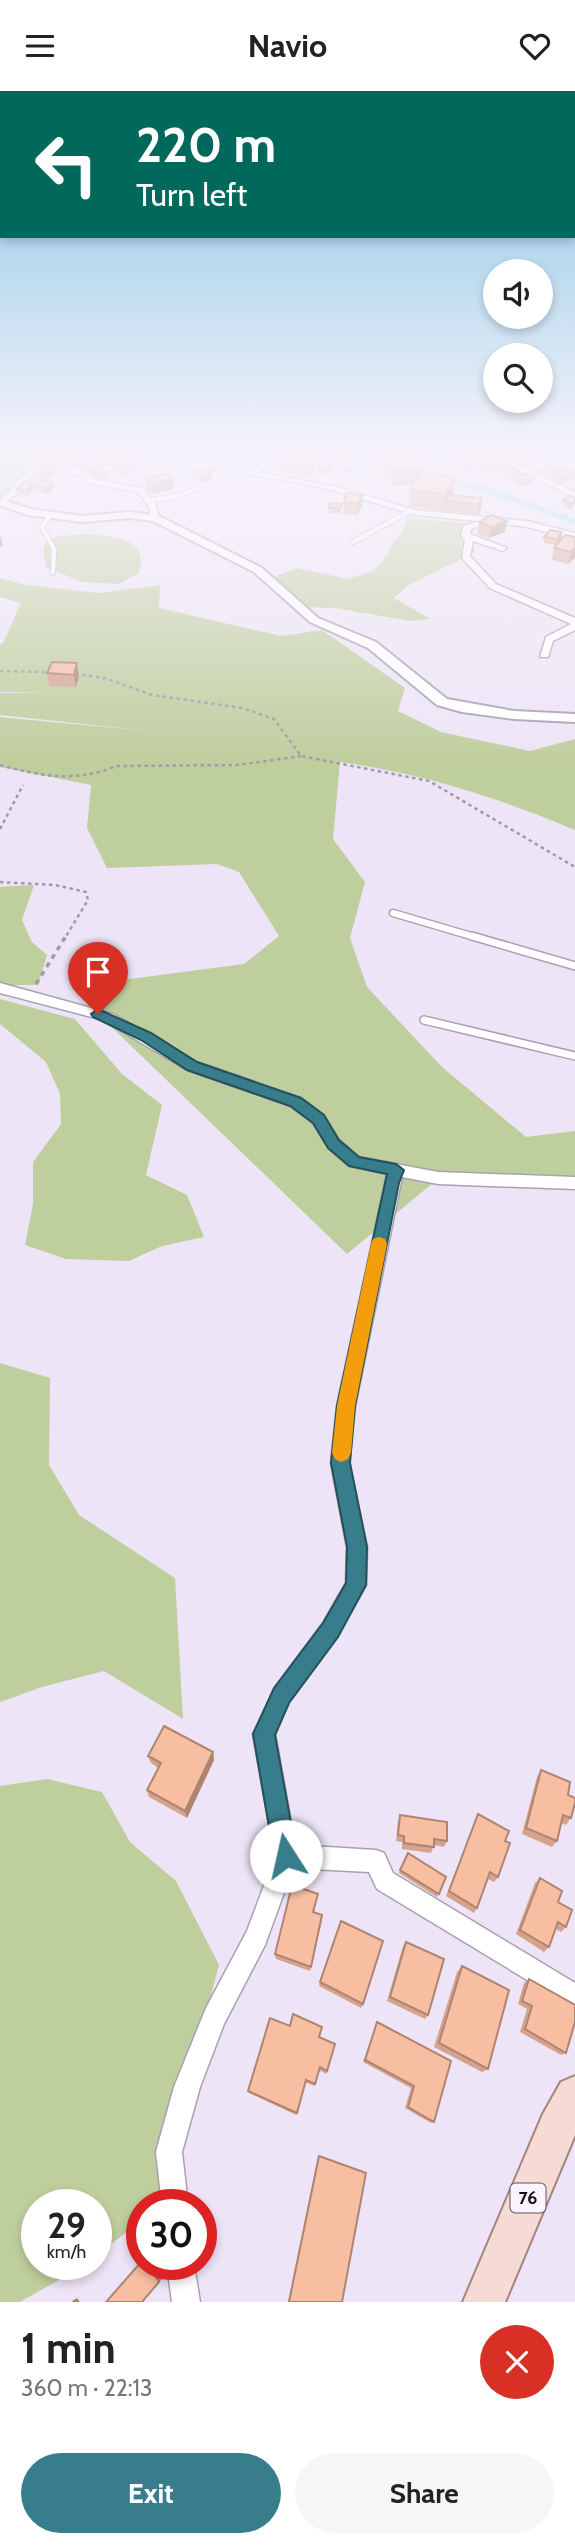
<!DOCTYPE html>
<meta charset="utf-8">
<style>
body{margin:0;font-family:Cabin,sans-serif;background:#f6f6f6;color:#222;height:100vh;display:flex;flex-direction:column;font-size:26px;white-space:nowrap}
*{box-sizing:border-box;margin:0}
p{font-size:23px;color:#767676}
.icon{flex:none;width:38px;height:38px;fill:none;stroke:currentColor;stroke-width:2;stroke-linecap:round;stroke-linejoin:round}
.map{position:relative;height:2211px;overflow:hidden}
.details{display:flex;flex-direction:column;background:#fff;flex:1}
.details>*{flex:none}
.hud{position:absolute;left:0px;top:0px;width:576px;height:147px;box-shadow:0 4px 10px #0003;background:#00695c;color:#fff;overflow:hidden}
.fabs{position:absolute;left:483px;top:168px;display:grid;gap:14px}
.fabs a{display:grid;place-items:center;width:70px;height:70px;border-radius:50%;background:#fff;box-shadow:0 4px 10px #0003;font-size:35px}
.speed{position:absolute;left:21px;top:2098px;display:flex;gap:14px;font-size:35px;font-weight:700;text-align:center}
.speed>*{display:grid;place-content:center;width:91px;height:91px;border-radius:50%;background:#fff;box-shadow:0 4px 10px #0003;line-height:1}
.speed small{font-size:18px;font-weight:400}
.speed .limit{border:10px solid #d22;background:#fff;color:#111}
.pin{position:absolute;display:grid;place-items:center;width:60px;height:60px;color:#fff;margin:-72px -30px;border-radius:50% 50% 50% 0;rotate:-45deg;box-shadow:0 0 7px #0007}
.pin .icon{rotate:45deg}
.me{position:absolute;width:77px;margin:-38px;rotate:350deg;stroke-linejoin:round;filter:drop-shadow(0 0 5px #0008)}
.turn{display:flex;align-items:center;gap:24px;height:147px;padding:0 21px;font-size:32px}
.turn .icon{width:91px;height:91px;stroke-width:2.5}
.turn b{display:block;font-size:49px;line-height:60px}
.round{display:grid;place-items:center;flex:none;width:74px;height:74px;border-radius:37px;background:#f6f6f6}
.summary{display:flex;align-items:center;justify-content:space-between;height:119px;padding:0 21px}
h1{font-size:42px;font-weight:800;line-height:52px}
.cta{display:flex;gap:14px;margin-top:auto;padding:14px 21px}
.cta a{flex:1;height:80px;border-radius:42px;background:#387d8b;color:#fff;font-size:28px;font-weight:800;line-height:80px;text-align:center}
.cta a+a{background:#f6f6f6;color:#222}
header{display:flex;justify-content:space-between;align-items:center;height:91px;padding:0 21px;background:#fff;font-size:32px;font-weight:800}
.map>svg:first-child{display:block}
.green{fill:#bfce9d}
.water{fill:#8edcde}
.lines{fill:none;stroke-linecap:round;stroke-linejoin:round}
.service-far2-casing{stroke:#a8a1b1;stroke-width:6}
.service-far1-casing{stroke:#a8a1b1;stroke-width:9}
.service-casing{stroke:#a8a1b1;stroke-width:10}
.minor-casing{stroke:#a8a1b1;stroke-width:3}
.tertiary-casing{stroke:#a8a1b1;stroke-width:4}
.primary-casing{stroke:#a38480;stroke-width:4}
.path-far1{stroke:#a19aa8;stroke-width:2.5;stroke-dasharray:3.5 3.5;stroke-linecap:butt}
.path{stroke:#a19aa8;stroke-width:3.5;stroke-dasharray:5 5;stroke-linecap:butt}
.service-far2{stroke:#fff;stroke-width:4.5}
.service-far1{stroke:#fff;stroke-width:6}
.service{stroke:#fff;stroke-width:7}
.minor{fill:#fff;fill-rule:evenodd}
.tertiary{fill:#fff;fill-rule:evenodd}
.primary{fill:#f6dad4;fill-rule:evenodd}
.wall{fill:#d5a38b}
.shaded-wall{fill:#ae8571}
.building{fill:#f8bea2;stroke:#ae8571;stroke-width:2}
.route{fill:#387d8b;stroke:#24515a;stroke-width:2}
.slow{fill:#f59e0b}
.labels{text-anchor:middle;stroke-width:5;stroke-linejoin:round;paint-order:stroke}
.shield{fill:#f9f4ff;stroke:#59555d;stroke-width:2}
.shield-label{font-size:18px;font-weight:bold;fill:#141117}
</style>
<header><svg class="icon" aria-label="menu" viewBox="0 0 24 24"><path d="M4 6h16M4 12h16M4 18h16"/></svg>Navio<svg class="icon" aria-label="heart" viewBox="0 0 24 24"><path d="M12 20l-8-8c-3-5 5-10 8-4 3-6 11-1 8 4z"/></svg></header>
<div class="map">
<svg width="575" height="2211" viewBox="0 0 575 2211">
<rect width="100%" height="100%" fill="#ede5f7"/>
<path class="green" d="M0,365H38L26,383L3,407H0Z
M407,427L478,433L468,447L475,461L407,495L394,507L431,528L410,530L335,517L304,516L269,488L297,477L348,488L373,480L388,464L391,454L403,440Z
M89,443C113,446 150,446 139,482L119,493L82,491L46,476L43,460L45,452L58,445Z
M0,487L25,494L99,502L160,494L159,517L281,545L322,539L405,597L398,620L441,641L530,660L575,648V739C500,707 420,682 340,671L333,748L365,791L350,847L367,896L442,976L526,1046L575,1040V1091L439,1087L347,1163L98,923L122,889L244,873L279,845L239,781L217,773L107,777L87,737L91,694L0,676V626L148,640L0,624V602L52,601H0V553L3,552L21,512L0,506Z
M34,794L22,829L32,851L47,864L38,894H0V796Z
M0,908L75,928L122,983L162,1014L146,1084L187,1104L204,1146L162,1155L129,1170L66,1168L25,1154L33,1113V1071L61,1033L60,1003L46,971L0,933Z
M0,1272L50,1287L49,1374L79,1424L175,1487L183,1628L104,1580L42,1596L0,1611Z
M47,1688L102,1701L130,1751L176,1790L219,1874L178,2028L164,2111L161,2114H142V2129L96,2165V2114H37V2174H85L20,2211H0V1695Z"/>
<path class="water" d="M430,365H446L441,367L443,383L450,388L487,395L575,428V433L435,385Z"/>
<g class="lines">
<g class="service-far2-casing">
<path id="service-far2" d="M236,365L255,367L263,375
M59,391L88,387
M150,409L178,405L198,397
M50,424L42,436L54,458L53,482
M353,451L410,420"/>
</g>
<g class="service-far1-casing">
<path id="service-far1" d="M393,822L478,847"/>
</g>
<g class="service-casing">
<path id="service" d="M472,845L575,875
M424,929L575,965"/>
</g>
<g class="minor-casing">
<path id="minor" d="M40,365H51L97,389L144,398L156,414L159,427L152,429L148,414L138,401L92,393L45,368L16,404L0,415V408L10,400Z
M158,365H170L250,379L263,373L350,365L346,367L265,377L259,381L341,397L415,419L527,430L575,442V448L527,436L488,431L487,434L472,437L470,443L507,457L503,460L473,450L470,465L496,493L575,527V539L553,550L548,566H540L546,546L571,533L490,497L462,467L465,449L461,444L464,435L479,430L414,424L339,401L285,389L188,374Z
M486,365H496L525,378L567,365H575V367L532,381L575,401V406Z
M0,892L113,923L197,971L301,1007L323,1024L339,1049L359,1066L438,1081L575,1086V1098L438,1093L402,1086L355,1315L349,1372L367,1456L366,1494L337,1546L289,1611L275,1643L295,1754L376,1759L384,1762L393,1782L575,1892V1918L377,1798L369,1781L293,1777L265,1854L224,1933L200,1996L182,2061L188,2114H162L156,2061L174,1996L206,1917L247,1840L275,1765L253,1643L275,1597L323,1532L346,1492L347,1456L331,1372L337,1315L387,1083L350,1075L329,1057L313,1032L291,1015L187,979L103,929L0,902Z
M167,2174H194L200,2211H172Z"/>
</g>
<g class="tertiary-casing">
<path id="tertiary" d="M0,408L30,418L82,425L130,421L159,425L262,477L318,527L376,551L447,608L514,620L575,623V631L514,628L462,621L437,614L368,557L310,531L254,481L153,430L130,427L82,431L28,424L0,414Z"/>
</g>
<g class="primary-casing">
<path id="primary" d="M575,1985V2044L505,2211H463L543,2023L561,1991Z"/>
</g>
<path class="path-far1" d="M0,580L50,581
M75,583L105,587L152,604L242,617L274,628L301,665L429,690L575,776
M0,674C40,685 76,692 116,675L238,674L301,665
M0,738L23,694
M0,791L55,794L86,801L88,809L65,847"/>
<path class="path" d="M36,893L66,845"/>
<use href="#service-far2" class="service-far2"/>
<use href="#service-far1" class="service-far1"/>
<use href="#service" class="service"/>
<use href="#minor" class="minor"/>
<use href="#tertiary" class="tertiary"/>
<use href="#primary" class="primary"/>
</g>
<path class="wall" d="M64,365H90V367L83,369L89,377L82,379L73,375L72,372L64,369Z
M96,365L116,366V368L137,367L138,378L123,384L114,381V373L108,375L96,371Z
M209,365H224L223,367L209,366Z
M337,365L352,375V381H344L337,371Z
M378,365H421L425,372V383L453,403L482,407L481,418L477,425L445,421V417L444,420L409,415L410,399L414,393L393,395L377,374Z
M471,365H485L486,368L502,369V372L521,381L520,384L533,392L524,395L515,391L516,388L511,389L503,385V383L494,380V377L487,380L478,376L479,373L476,372L475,376L469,379L458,376V371L471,368Z
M497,365H524L530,368V366L525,365H548V367L537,371L532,368L531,374L524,376L517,373L518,369L515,370L508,367V365L502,367Z
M43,367L58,368L59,374L51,376L44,373Z
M281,369L315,371V382L307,388L281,380Z
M317,370L332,377V383L320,384L317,375Z
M548,375L567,376L566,379L572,381V377L575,376V391L574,390V384L573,388L559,393L539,384L540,378L547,377Z
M89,379L110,386L102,390L90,385Z
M193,381L214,383L210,386L211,389L203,391L193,386Z
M33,383H54L45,389L54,391L55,397L47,403L35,401L34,395L42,389L34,388Z
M145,387L174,398L153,403L146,399Z
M33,391L34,397L28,405L18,403L17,398Z
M346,402L362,415L357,424L343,423L344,411Z
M575,407L572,419L562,415L563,409Z
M330,412L342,418L340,423L329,422Z
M479,431L505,441L489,447L477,443Z
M562,441L561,447L556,454L544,452V446Z
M575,446L568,473L552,469L554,457Z
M52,571L79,585L76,596L49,595L47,582Z
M213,1661L214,1669L187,1727L149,1706L147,1699L158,1677L151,1672L148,1665Z
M541,1679L568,1704L571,1727L566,1734L561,1732L557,1750L552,1756L522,1743L537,1686Z
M478,1723L505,1750L498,1786L494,1791L488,1788L477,1817L474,1822L446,1805Z
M400,1724L447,1750L444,1756L434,1754L431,1762L402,1758V1751L396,1750L398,1730Z
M408,1762L446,1786L437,1806L399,1782Z
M540,1787L558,1811L566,1836L561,1841L556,1838L549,1856L544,1861L516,1843L535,1792Z
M318,1803L314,1821L322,1829L310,1880L276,1868L275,1863Z
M406,1851L428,1924L425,1928L387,1910L403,1855Z
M462,1875L488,1978L482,1981L434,1956L457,1881Z
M529,1888L566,1962L561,1964L520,1941L527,1918L518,1913L524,1892Z
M320,1891L363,1913L361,1917L319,1895Z
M377,1931L434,2031L431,2032L405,2017L411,1997L363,1971Z
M319,1946L327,1980L326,1983L319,1979L314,1995L305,1991L296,2024L249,2002L248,2000Z
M318,2065H319L342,2211H288Z"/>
<path class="shaded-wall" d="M77,365H90V367L76,371L72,369V372L71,373L70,367Z
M516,365H524V367L518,368V369L515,370Z
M538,365H548V367L537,371Z
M116,366V370H113L114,373L108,375V369Z
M137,367L138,378L123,384L122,372Z
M58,368L59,374L51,376V371Z
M532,368L531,374L524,376L525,371Z
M502,369L501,375L495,374L494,377L487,380L488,374Z
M476,370L475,376L469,379L470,374Z
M88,371L89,377L82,379L81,374Z
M315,371V382L307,388V376Z
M425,372L424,389L422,392L393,395L394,379Z
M352,375V381H344V376Z
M567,376L566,381L556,385L557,379Z
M54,377V383L45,389L44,384Z
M214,378V383L210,386L211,389L203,391V385Z
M109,381L110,386L102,390L101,384Z
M521,381L520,386H516V388L511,389L512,383Z
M574,382L573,388L559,393L560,387Z
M455,386L453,403L446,410L445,417L444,420L445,403Z
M533,386V392L524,395L525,389Z
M174,387V398L153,403L152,392Z
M33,391L34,397L28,405L27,399Z
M54,391L55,397L47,403L46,397Z
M363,404L362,415L357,424V413Z
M482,407L481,418L477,425L478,414Z
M507,430L505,441L489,447L491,436Z
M562,441L561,447L556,454L557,448Z
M0,444L3,455L0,456Z
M575,457V467L568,473L571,461Z
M77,572L79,585L76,596L74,584Z
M213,1661L214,1669L187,1727L185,1720Z
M148,2174H152L162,2188L142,2211Z
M77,2207L80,2211H73L72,2210Z"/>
<path class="building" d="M51,365L58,368L51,371L43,367Z
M96,365H113L116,366L108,369Z
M124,365H129L137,367L122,372L113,370Z
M288,365H291L315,371L307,376L281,369Z
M337,365H346L352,375L344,376Z
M383,365H419L425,372L423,376L394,379Z
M474,365H486L480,367Z
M525,365L532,368L525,371L518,368Z
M494,366L502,369L488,374L479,370Z
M79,367L88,371L81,374L72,369Z
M465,367L476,370L470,374L458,371Z
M317,370H330L332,377L320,378Z
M503,371L512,375L503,378L495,374Z
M557,371L567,376L557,379L548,375Z
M209,375L214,378L208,382L210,383L203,385L193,381Z
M38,376L54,377L44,384L33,383Z
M97,376L109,381L101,384L89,379Z
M545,376L557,382L566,379L574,382L560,387L540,378Z
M512,377L521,381L512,383L504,380Z
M420,382L455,386L445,403L410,399Z
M169,383L174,387L152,392L145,387Z
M525,383L533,386L525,389L516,386Z
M42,389L54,391L46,397L34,395Z
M24,390L33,391L27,399L17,398Z
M346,402L363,404L357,413L344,411Z
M449,404L482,407L478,414L446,410Z
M570,405L575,407V412L573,413L563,409Z
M330,412L342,413L340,417H329Z
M492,424L507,430L491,436L479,431Z
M550,439L562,441L557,448L544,446Z
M565,444L575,446V457L571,461L554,457Z
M52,571L77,572L74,584L47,582Z
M164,1635L213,1661L185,1720L147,1699L161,1672L148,1665Z
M541,1679L570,1691L568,1704L575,1707V1712L571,1727L563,1724L557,1750L526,1737Z
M478,1723L509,1740L505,1750L510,1752L498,1786L490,1781L477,1817L449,1800Z
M400,1724L447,1731V1750L434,1748V1756L404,1752V1745L398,1744Z
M408,1762L446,1786L439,1803L400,1779Z
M540,1787L562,1800L558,1811L572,1819L566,1836L558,1831L549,1856L520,1839Z
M292,1794L318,1803L313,1821L322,1824L311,1876L275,1863Z
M341,1830L383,1850L363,1913L320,1891Z
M406,1851L444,1868L428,1924L390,1906Z
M462,1875L509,1899L488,1978L439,1952Z
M529,1888L575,1914V1931L566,1962L525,1938L532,1915L522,1910Z
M293,1923L322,1936L319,1946L335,1953L327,1980L320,1976L315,1993L306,1989L297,2022L248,2000L270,1927L290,1935Z
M377,1931L451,1970L434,2031L408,2016L414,1995L365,1969Z
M319,2065L366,2082L342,2211H289Z
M142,2170V2174H148L159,2191L142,2211H106Z"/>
<linearGradient id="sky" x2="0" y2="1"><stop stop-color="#84c4e4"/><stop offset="0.54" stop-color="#f7f3fb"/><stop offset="1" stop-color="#f7f3fb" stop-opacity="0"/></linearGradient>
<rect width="575" height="674" fill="url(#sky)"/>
<path class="route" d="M98,918L151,942L197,971L301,1007L324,1024L339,1049L359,1066L396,1073L404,1079L399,1092L355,1315L350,1372L367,1456L366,1494L338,1546L289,1612L275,1644L297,1765L294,1773L286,1776L278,1773L274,1765L253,1643L274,1597L323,1532L346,1492L347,1456L331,1372L337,1315L387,1083L349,1075L328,1057L313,1032L290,1015L187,979L141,949L93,926L91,923Z"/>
<path class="slow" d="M379,1146L385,1148L387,1153L355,1315L351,1362L348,1368L341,1371L335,1368L332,1362L337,1315L371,1153L373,1148Z"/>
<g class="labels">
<rect class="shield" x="510.5" y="2092.5" width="35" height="29" rx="5"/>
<g class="shield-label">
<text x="528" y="2113">76</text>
</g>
</g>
</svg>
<div class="fabs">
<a><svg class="icon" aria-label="sound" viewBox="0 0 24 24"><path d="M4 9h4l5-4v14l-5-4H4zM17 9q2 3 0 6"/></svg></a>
<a><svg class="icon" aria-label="search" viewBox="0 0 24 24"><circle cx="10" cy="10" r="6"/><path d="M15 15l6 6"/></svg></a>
</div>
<div class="speed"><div>29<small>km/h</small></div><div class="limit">30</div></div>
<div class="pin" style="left:98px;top:923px;background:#d93025"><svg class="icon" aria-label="arrive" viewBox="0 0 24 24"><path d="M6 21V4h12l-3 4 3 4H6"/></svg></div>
<svg class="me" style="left:286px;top:1765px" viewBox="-20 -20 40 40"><circle r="19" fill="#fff"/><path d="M0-13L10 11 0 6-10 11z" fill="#387d8b"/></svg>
<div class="hud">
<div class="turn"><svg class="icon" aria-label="left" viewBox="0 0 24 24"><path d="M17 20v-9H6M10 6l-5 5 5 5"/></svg><div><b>220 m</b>Turn left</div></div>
</div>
</div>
<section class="details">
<div class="summary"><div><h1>1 min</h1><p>360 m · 22:13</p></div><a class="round" style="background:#d93025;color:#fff"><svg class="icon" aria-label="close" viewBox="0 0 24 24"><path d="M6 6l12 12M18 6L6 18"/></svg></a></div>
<div class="cta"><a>Exit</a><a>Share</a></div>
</section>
